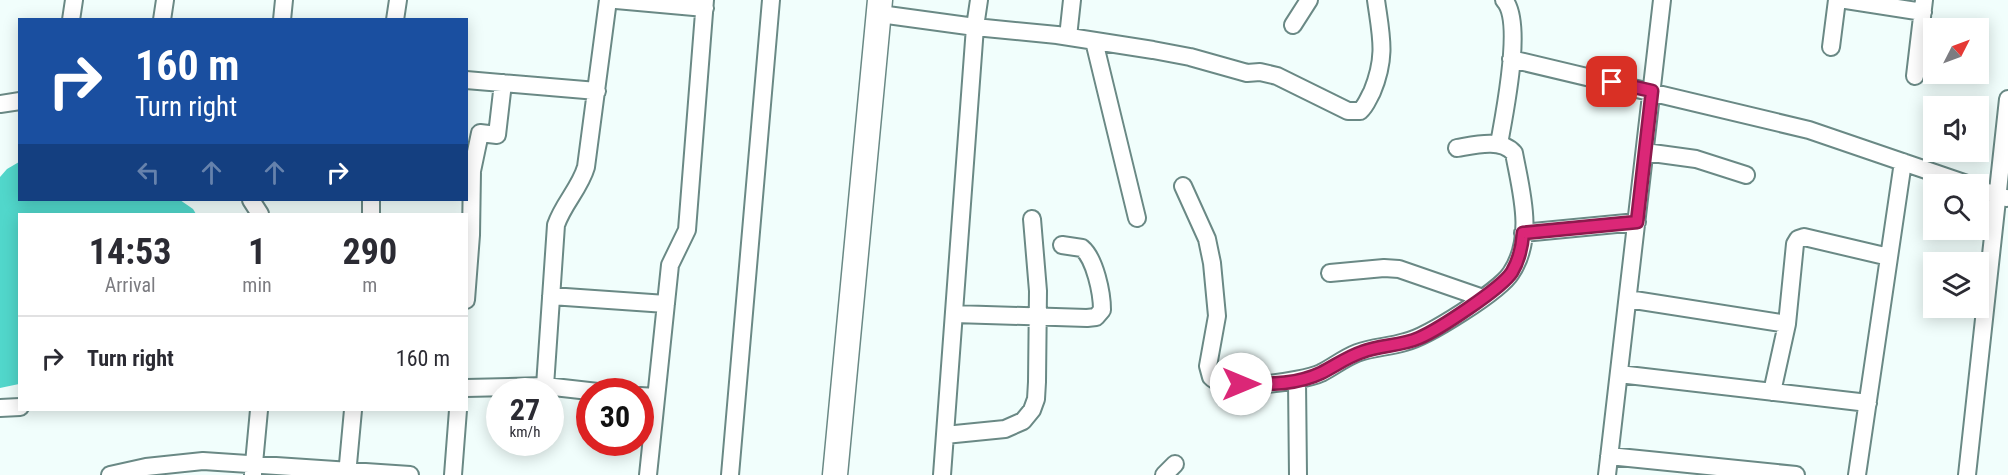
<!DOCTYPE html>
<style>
body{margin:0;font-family:"Roboto Condensed",sans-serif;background:#f7f7f7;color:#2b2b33;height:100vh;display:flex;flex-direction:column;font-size:22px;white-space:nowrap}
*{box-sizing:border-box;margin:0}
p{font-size:20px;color:#7c7c81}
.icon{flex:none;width:33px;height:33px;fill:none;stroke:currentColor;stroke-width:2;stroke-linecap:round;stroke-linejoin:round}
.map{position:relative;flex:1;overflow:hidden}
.sheet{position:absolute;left:18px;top:213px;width:450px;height:198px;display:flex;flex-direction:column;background:#fff;border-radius:0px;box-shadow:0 3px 15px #0003}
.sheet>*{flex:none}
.guide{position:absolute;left:18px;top:18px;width:450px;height:183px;border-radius:0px;box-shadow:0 3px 15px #0003;background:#1a4fa0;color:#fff;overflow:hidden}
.needle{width:39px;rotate:48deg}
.buttons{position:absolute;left:1923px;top:18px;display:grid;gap:12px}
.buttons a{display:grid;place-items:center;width:66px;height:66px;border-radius:0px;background:#fff;box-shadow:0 3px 15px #0003;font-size:30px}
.speed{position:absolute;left:486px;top:378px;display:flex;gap:12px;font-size:30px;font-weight:700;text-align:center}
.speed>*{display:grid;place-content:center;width:78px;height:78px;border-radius:50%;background:#fff;box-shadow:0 3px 15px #0003;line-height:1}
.speed small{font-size:15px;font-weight:400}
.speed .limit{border:9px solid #d22;background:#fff;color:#111}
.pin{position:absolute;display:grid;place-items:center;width:51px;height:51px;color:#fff;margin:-26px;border-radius:12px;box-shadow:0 3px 9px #0006}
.me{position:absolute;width:66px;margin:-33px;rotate:90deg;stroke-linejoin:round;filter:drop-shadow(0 0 4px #0008)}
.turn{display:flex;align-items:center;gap:21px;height:126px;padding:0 18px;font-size:27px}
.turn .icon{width:78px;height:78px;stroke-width:2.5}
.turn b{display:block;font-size:42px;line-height:51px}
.lanes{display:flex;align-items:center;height:57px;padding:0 18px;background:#0003;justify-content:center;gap:30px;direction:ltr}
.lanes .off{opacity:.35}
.eta{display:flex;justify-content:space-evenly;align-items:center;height:102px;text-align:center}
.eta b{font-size:36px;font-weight:700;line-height:42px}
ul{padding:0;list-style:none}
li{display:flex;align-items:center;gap:18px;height:84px;padding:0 18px;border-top:2px solid #e1e1e2}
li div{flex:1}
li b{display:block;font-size:22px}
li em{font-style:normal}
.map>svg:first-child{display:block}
.water{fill:#51d7cb}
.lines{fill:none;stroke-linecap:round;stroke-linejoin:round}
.street-casing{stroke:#6a8985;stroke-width:20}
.secondary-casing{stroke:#6a8985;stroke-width:27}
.street{stroke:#fff;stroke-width:16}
.secondary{stroke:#fff;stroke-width:24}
.route-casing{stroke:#8e194d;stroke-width:15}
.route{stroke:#db2777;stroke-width:10}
</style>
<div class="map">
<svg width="2008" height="475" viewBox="0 0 2008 475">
<rect width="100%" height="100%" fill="#f1fefc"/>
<path class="water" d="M19,162L20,200H180L193,209L196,214H20L19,384L0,388V177L7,169Z"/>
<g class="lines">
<g class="street-casing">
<path id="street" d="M616,0L705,8
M979,0L975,27L1057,35L1153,50L1190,57L1247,73L1260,72L1277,76L1348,111H1360C1366,106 1368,99 1372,92C1387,56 1381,36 1376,0
M1846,0L1923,12
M880,14L975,27L942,475
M71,20L74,0
M162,20L165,0
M282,20L284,0
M395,20L398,0
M1293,25L1309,0
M1068,37L1072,0
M1094,41L1137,218
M1831,47L1837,0
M1511,59L1809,130L1967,184
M1915,76L1924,0
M466,80L597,91
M0,104L20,101
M1499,144C1504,115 1524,21 1504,0
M1645,152L1696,159L1746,175
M1183,186L1207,239L1212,263L1217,316L1208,366L1211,377C1225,393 1301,382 1321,373C1333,367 1344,358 1357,353C1373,347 1389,347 1405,342C1427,337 1500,291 1511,273C1535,237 1521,191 1514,153C1501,138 1475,145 1457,148
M1978,189L2006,198
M251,200L260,214
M371,214V200
M1523,233L1637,222
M1330,273L1384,268L1399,269L1483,298
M551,296L666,304
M1628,299L1787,324
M466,300L471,235L472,171L480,133L497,135L503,83
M954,314L1087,318L1096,317L1102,310C1102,293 1095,259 1082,248L1062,245
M1619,374L1868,403
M1297,381L1298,475
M545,386L556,225C563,204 580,188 586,167L608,0
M466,388L545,386L598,392
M1772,392L1787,324L1795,244L1798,239L1804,237L1889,257
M640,396L656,397
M0,408L20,407
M945,435L1005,429L1023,421L1032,410L1036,399L1037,382L1038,291L1032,219
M1609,456L1796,475
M253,474L259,410
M110,475L146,467L203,461L410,475
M347,475L353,410
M453,475L458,410
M648,475L670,265L687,230L705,0
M730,475L771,0
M1164,475L1175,464
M1607,475L1662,0
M1857,475L1903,162
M1967,475L2008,99"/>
</g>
<g class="secondary-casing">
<path id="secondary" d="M835,475L880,0"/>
</g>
<use href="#street" class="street"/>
<use href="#secondary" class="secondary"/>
</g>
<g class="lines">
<g class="route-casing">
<path id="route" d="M1241,384C1268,384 1296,385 1321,373C1335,366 1347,357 1362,352C1380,345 1401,346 1419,338C1438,330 1502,288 1512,272C1519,260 1522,247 1523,233L1637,222L1652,91L1612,82"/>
</g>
<use href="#route" class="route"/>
</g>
</svg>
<div class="buttons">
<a><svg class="needle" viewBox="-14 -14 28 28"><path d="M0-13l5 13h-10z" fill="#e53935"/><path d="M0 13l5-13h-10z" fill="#7c7c81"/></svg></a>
<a><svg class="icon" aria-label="sound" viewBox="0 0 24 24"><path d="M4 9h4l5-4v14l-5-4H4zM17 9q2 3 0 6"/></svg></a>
<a><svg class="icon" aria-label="search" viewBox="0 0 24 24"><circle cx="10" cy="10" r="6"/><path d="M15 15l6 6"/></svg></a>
<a><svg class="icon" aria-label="layers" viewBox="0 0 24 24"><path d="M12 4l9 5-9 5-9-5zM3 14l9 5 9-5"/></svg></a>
</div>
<div class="speed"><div>27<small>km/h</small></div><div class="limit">30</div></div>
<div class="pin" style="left:1612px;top:82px;background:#d93025"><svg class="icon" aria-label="arrive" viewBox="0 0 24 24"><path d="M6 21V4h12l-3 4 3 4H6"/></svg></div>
<svg class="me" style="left:1241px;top:384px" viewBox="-20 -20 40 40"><circle r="19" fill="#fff"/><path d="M0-13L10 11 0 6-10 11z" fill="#db2777"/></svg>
<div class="guide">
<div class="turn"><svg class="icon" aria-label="right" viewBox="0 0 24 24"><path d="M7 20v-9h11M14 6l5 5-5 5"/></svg><div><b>160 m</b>Turn right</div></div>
<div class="lanes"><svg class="icon off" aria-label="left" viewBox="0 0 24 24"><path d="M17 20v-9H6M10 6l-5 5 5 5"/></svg><svg class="icon off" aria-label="ahead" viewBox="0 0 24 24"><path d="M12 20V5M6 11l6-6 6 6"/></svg><svg class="icon off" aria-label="ahead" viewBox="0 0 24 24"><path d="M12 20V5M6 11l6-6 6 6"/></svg><svg class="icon" aria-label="right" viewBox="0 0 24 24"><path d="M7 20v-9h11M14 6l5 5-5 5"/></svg></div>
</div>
<section class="sheet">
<div class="eta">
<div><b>14:53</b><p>Arrival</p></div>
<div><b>1</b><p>min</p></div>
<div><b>290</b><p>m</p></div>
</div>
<ul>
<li><svg class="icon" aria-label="right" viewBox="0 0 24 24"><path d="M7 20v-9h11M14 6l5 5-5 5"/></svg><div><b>Turn right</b></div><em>160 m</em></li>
</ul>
</section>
</div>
